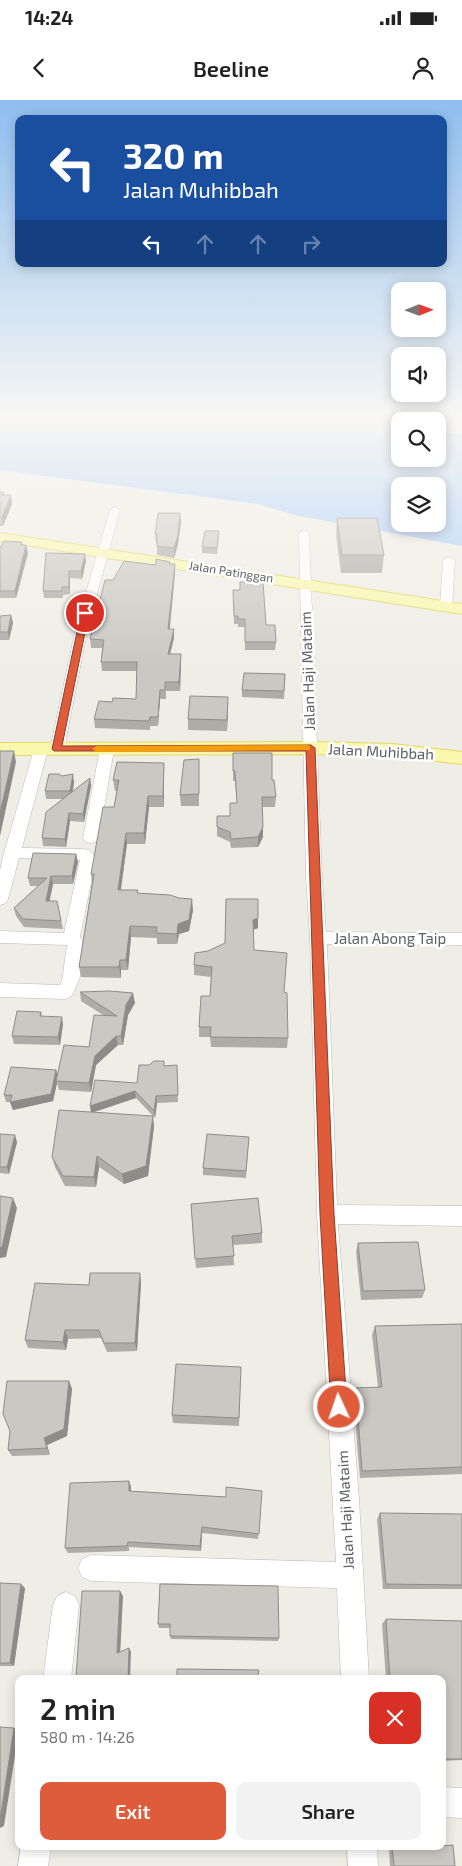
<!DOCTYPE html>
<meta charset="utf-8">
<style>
body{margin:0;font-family:"Exo 2",sans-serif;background:#f2f2f2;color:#222;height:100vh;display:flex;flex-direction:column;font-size:19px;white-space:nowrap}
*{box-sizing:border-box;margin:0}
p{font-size:16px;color:#767676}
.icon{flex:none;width:28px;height:28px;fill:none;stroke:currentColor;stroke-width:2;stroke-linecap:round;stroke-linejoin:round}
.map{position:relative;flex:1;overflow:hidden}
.sheet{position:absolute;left:15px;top:1575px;width:431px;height:175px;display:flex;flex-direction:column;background:#fff;border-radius:10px;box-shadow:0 2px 12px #0003}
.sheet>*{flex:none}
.top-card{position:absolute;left:15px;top:15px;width:432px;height:152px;border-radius:10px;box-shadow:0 2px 12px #0003;background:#1a4fa0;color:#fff;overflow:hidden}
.needle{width:32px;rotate:89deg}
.buttons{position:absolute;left:391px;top:182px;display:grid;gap:10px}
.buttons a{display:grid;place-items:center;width:55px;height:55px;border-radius:10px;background:#fff;box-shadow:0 2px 12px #0003;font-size:25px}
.pin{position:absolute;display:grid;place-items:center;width:42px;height:42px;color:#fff;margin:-21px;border:2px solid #fff;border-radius:50%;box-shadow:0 1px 5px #0007}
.me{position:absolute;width:55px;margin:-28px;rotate:357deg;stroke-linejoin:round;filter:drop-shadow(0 0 4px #0008)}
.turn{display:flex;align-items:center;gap:18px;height:105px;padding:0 25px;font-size:22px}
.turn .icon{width:65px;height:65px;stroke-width:2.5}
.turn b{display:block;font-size:35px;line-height:42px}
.lanes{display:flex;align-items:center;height:48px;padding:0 25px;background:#0003;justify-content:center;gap:25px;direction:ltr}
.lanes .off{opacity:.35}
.round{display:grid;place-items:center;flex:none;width:52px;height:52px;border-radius:10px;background:#f2f2f2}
.overview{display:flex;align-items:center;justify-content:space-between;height:85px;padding:0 25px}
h1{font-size:30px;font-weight:600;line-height:38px}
.button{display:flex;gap:10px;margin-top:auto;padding:10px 25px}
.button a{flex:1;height:58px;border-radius:10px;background:#df5c3b;color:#fff;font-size:20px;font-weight:600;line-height:58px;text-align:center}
.button a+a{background:#f2f2f2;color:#222}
.status{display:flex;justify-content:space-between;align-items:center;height:35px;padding:0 25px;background:#fff;direction:ltr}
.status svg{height:14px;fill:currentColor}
header{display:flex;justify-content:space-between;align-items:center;height:65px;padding:0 25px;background:#fff;font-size:22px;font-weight:600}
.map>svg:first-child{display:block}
.water{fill:#aacdfa;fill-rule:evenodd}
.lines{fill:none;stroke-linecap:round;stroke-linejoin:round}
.minor-casing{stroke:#b8babe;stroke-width:1}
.major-casing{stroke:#e9d564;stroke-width:2}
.minor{fill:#fff;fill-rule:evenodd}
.major{fill:#faf8af;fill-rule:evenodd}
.wall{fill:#aeaca7}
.shaded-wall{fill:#8d8c88}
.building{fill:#cac8c2;stroke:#8d8c88}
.route{fill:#df5c3b;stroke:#913c26}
.slow{fill:#f59e0b}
.labels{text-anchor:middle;stroke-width:5;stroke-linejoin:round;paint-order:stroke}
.far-street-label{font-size:12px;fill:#5d6065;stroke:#fff}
.street-label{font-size:15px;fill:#5d6065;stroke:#fff}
</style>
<div class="status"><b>14:24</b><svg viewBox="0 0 49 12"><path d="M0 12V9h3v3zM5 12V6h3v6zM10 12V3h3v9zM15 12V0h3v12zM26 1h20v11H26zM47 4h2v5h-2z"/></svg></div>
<header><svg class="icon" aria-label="back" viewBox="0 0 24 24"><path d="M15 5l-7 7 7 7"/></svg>Beeline<svg class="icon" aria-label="person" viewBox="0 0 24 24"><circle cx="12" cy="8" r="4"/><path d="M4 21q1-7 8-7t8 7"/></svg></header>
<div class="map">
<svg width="462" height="1766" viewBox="0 0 462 1766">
<rect width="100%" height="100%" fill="#efeee6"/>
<path class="water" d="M0,320H338L400,327V359H438V332L462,335V446L294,415L258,404L0,370ZM400,386H438V424H400Z"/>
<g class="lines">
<g class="minor-casing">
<path id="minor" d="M115,407L120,410L88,527L64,649L62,652H52L50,649L76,527L110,410Z
M304,430L309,433L322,778L326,832L462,833V845L327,844L337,1105L462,1106V1126L338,1124L359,1399L369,1579H341L337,1488L91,1481L82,1477L78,1468L82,1459L91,1455L336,1462L317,1114L310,838L306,778L299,433Z
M449,457L455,460L452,507L446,511L440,507L443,460Z
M41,645L46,646L48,649L22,748L83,749L89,750L96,758L80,837C91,851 79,883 71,897L65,899L0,897V883L60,885L62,881L67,845L0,843V831L64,833L80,760L19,758L8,799L6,803L0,805V770L4,753L34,649L36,646Z
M107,645L112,646L114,649L99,738L96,742L91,743L86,742L83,738L100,649L102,646Z
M66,1492L75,1496L79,1505L71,1579H43L53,1505L57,1496Z
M442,1687L462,1688V1718L442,1717Z
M21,1746H51L48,1766H18Z
M347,1746H377L378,1766H348Z"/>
</g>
<g class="major-casing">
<path id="major" d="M0,433L462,504V514L0,441Z
M311,642L393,644L462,652V664L393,656L311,654L0,655V643Z"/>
</g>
<use href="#minor" class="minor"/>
<use href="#major" class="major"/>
</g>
<path class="wall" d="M0,392H4V395L12,404L3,426H0Z
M180,413L181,422L178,444L174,458L157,455V443H156L155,434Z
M337,418L384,455L382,473H341L336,435Z
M219,437L217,454L202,453V447Z
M23,445L28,453L16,498H0V448Z
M46,453L86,461L82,479L70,478V494L63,495V498H44L43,491Z
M170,462V464H175V473L169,529H174V538L170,554H181L180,591H166V599H160L158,626H150V630L95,628L94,619L112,602L136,599L137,571H102L101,562L102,548H91L90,539L113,480L156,465Z
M233,490L266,525L276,542L275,550H245V527H238V524H234Z
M11,515L13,523L9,540H0V516Z
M285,574L284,599L242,597V590Z
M228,608L227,631L188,630V619Z
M233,653L272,680L276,697L275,707H262L263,737L258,747L231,748L230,742L217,736V716H230L237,703L235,681H233Z
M199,659V706H181L180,695Z
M164,663V707H149L145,744H127L121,790H138V794L193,810L189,831L179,834L177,844H157V838L131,837L128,870H121V878L81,877L79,867L92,783L91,774L114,707L117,691H115L113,680Z
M62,676L74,682L73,692L90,678L91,686L84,722L70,721L66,747L43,746L42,738L63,699H46L45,691Z
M76,754L78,762L73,784H53L49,801H57L63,829L24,827L16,816L14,808L38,786H30L28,778Z
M226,799L258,828L253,830L254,850L284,892L288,938L287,948L211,947L210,937H199V927L210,896L211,877L194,875V865L208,851L225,843Z
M80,892L135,903L128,915L123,945H118L96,965L91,992L59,990L57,983L53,1001L13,1010L10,1002H6L4,995L56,970L58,975L89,947L103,915L81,901Z
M41,912L42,916L63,924L60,945L14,944L12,936Z
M164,966L177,973L178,1002L157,1003L155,1018L136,998L94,1012L154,1026L148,1076L124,1084L99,1067L96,1087L65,1086L55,1067L52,1057L91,1012Z
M0,1034L17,1042L9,1074L0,1073Z
M249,1037L246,1078L203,1075V1068Z
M191,1104L262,1133V1143L233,1145L234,1165L196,1168Z
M358,1143L425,1190L422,1198L361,1200L356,1152Z
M141,1182L137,1251L107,1252L101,1238L68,1239L66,1250L28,1248L25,1240L89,1185Z
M462,1224V1374L360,1378L353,1296L356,1288L378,1287L372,1235L375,1226Z
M241,1267L239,1326L173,1323L172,1315Z
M69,1281L72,1289L67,1336L47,1345L50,1355L12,1356L8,1350L10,1331Z
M129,1381L131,1387V1391L226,1397L262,1391L258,1439L202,1433L201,1451L129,1447V1451L68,1453L65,1448Z
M380,1413L462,1414V1489H383L377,1419Z
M0,1483L25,1488L14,1566H0Z
M160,1484L279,1538L278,1541L171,1539L170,1536V1528H159L158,1524Z
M386,1519L462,1521V1660L442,1661V1579H386L382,1524Z
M442,1745H453L455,1766H390L389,1746H442Z"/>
<path class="shaded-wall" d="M11,395L12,404L3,426L2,417Z
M180,413L181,422L178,444L174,458V448Z
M26,445L28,453L16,498L15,491Z
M85,454L86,461L82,479L81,471Z
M175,464V473L169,537L168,529Z
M69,471L70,478V494L69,487Z
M11,515L13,523L9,540L8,532Z
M174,529V538L168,562V554Z
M181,554V562L180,591L179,582Z
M160,590V599L158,626V617Z
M228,597V608L227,631V620Z
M14,651L16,662L0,736V713Z
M164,663V707L163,696Z
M73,674L74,682L71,699L70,691Z
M90,678L91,686L84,722L83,714Z
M148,696L149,707L145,744L144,733Z
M69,713L70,721L66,747L65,739Z
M263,727V737L258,747V737Z
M126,733L127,744L119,801L118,790Z
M76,754L78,762L73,784L72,776Z
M51,776L53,784L48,809L46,801Z
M192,799L193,810L189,831L179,834L177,844V834L178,824Z
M258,818V828L253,830V820Z
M130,826L131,837L128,870L126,860Z
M120,860L121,870V878L119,867Z
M133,893L135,903L128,915L123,945L121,936L126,905Z
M62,917L63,924L60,945L58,937Z
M116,936L118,945L96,965L91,992L89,983L95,956Z
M56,970L58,978L56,981L57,983L53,1001L13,1010L10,1002Z
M135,991L136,998L91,1013L90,1006Z
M156,996L157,1003L155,1018L154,1011Z
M153,1016L154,1026L148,1076L124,1084L122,1074Z
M15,1035L17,1042L9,1074L7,1067Z
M97,1056L99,1067L96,1087L94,1077Z
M13,1098L17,1108L6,1157L0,1158V1148Z
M140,1173L141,1182L137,1251L135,1243Z
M65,1230L68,1239L66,1250L63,1242Z
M69,1281L72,1289L67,1336L47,1345L50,1355L47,1348L44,1338Z
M129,1381L131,1387V1397L129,1391Z
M202,1427V1433L201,1451L200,1446Z
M21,1484L25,1488L14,1566L10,1563Z
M120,1491L123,1496L120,1557L117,1553Z
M129,1548L131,1552L130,1579H128Z
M14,1628L19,1630L4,1726L0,1728V1720Z"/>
<path class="building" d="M0,392H4L2,395H11L2,417H0Z
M158,413H180L178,435L174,448L157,446V434H155Z
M337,418H377L384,455H342Z
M205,431H219L217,448L202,447Z
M4,441L22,442L21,445H26L15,491H0V448Z
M46,453L85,454L81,471H69V487H62V491H43Z
M156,459L170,462L169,464H175L168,529H174L168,554H181L179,582H165V590H160L158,617H150L149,621L94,619L99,601L112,602L113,598L136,599L137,562H101L104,540L90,539L105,480H113L124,461L156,465Z
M240,482H263L266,525H275L276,542H245V519H238V516H234L233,490H240Z
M11,515L8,532H0V516Z
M244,573L285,574L284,591L242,590Z
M190,596L228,597L227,620L188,619Z
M0,651H14L0,713Z
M233,653H272V680H274L276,697H262L263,727L258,737L231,739L230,732L217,727V716H230V703H237L235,671H233Z
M199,659V694L180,695L184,660Z
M117,662L164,663L163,696H148L144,733H126L118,790H138L137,793L170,795L179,798L192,799L189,820L178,824L177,834L156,833L157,827L130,826L126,860H120L119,867H79L94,774H91L103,707H114L119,680H113Z
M49,674H59L62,676L73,674L70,691H45Z
M90,678L83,714L69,713L65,739L42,738L46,712Z
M33,753L76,754L72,776H51L46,801H57L61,821L23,819L14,808L47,778H28Z
M226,799H258V818L253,820L254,850L287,853L284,892L287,893L288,938L210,937L211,927H199L201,896H210L212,867L194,865L195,853L208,851L225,843Z
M109,891L133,893L126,905L121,936H116L95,956L89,983L56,981L64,945L89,947L94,915L117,916L80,892Z
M17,911L41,912L40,916L62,917L58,937L12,936Z
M154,961H164V966L177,965L178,995L156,996L154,1011L135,991L90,1006L95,980L137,983L139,965H149Z
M11,967L56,970L51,994L10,1002L12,995H4Z
M59,1010L153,1016L146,1066L122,1074L97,1056L94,1077L63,1076L52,1057Z
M0,1034L15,1035L7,1067H0Z
M207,1034L249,1037L246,1071L203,1068Z
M0,1096L13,1098L2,1147L0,1148Z
M258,1098L262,1133L232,1136L234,1156L195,1159L191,1104Z
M418,1142L425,1190L363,1191L358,1143Z
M90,1173H140L135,1243H104L99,1230H65L63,1242L25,1240L35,1183L89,1185Z
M462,1224V1367L362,1371L356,1288L382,1287L375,1226Z
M176,1264L241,1267L239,1318L172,1315Z
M7,1281H69L64,1329L44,1338L47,1348L8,1350L10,1331L3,1314Z
M129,1381V1391L226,1397V1387L262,1391L259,1434L202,1427L200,1446L128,1442L127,1446L65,1448L70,1383Z
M380,1413L462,1414V1485L386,1484Z
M0,1483L21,1484L10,1563H0Z
M160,1484L278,1486L279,1538L170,1536V1524H158Z
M82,1491H120L117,1553L129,1548L128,1579H59V1578L76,1577Z
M386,1519L462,1521V1659H442V1579H390Z
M177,1569L259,1570L257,1579H177Z
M0,1627L14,1628L0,1720Z
M453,1745L455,1766H394L392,1746H442Z"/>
<linearGradient id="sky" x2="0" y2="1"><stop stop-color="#8fbeef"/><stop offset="0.56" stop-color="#f8f7f4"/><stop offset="1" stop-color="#f8f7f4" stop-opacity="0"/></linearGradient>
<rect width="462" height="567" fill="url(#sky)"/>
<path class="route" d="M85,511L89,513L62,646L311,645L315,648L334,1114L347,1307L345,1313L339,1315L334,1313L331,1307L320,1114L306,651H54L52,649L81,513Z"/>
<path class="slow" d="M307,645L310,646V650L97,652L92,649L97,646Z"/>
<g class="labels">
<g class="far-street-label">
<text transform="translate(231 472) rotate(9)" y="4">Jalan Patinggan</text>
</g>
<g class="street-label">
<text transform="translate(308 571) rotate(-92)" y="5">Jalan Haji Mataim</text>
<text transform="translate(381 652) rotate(3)" y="5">Jalan Muhibbah</text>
<text x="390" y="844">Jalan Abong Taip</text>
<text transform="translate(346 1410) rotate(-93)" y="5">Jalan Haji Mataim</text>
</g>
</g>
</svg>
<div class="buttons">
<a><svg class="needle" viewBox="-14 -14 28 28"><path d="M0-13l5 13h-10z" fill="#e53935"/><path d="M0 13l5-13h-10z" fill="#767676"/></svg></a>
<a><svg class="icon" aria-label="sound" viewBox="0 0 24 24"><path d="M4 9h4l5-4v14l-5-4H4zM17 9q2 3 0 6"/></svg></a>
<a><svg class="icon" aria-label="search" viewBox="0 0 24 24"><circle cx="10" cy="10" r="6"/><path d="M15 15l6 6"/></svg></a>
<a><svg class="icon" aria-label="layers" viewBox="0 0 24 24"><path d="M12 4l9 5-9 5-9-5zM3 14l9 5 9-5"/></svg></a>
</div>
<div class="pin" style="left:85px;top:513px;background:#d93025"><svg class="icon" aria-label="arrive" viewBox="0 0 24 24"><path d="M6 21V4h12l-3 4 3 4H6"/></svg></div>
<svg class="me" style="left:339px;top:1307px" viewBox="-20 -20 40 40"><circle r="17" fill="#df5c3b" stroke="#fff" stroke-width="3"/><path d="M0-11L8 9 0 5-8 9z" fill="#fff"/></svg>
<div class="top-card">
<div class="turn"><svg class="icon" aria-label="left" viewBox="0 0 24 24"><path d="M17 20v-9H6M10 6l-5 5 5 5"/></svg><div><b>320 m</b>Jalan Muhibbah</div></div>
<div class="lanes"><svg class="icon" aria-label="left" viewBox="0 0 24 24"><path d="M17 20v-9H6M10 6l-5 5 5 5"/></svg><svg class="icon off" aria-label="ahead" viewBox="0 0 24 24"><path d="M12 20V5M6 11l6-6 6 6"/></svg><svg class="icon off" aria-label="ahead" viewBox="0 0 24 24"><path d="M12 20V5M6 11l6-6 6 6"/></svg><svg class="icon off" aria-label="right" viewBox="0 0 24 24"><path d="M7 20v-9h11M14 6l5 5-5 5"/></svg></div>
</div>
<section class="sheet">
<div class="overview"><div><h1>2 min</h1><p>580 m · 14:26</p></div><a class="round" style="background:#d93025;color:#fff"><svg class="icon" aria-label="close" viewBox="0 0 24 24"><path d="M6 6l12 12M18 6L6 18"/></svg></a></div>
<div class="button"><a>Exit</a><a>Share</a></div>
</section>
</div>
